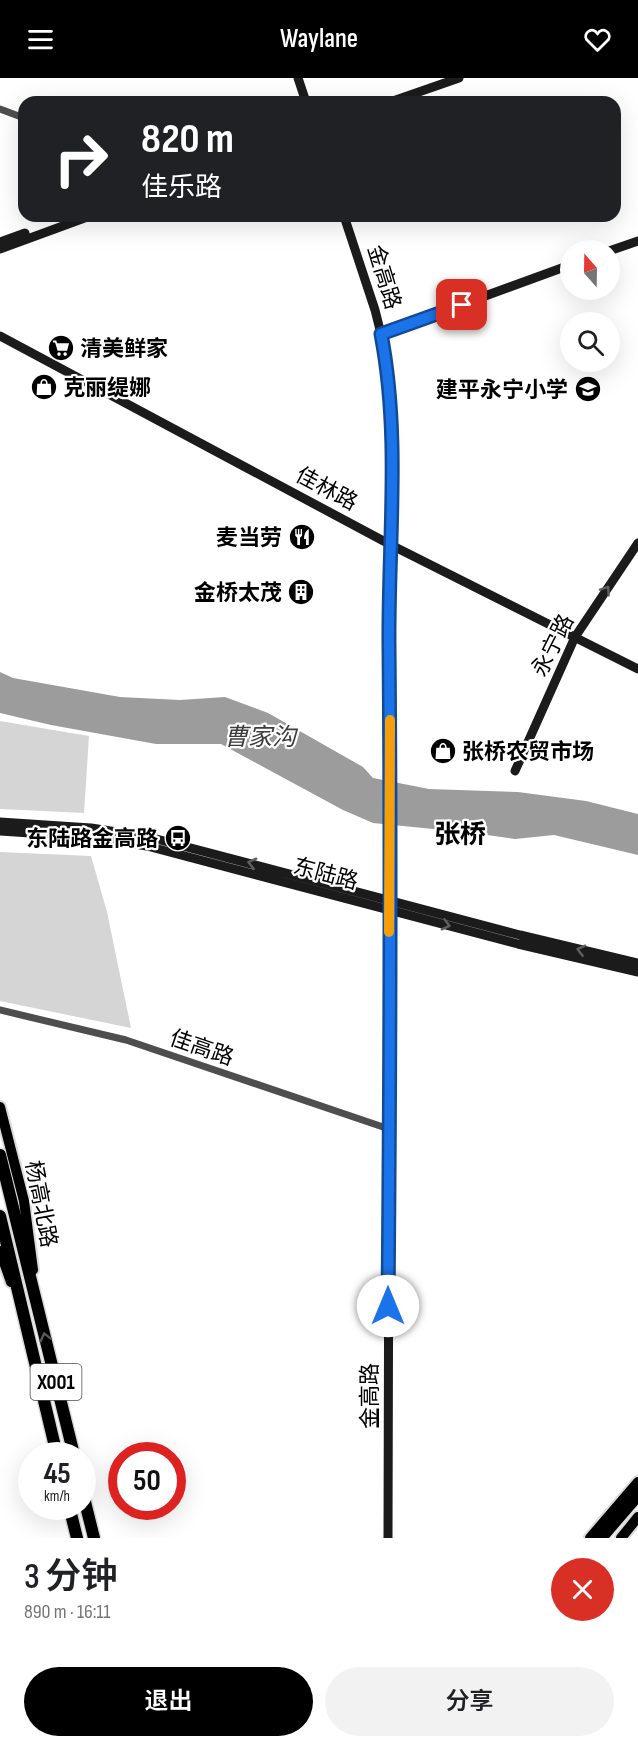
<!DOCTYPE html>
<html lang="zh">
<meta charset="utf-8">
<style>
body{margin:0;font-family:"Sofia Sans Condensed","Noto Sans SC",sans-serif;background:#f2f2f2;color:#202124;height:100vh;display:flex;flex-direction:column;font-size:22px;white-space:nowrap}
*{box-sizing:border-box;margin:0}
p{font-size:20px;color:#757577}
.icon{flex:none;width:33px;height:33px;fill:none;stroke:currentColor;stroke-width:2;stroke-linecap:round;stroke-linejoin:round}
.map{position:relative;height:1460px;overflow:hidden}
.panel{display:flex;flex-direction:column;background:#fff;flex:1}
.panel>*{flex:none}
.hud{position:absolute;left:18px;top:18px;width:603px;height:126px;border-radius:18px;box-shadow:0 6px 24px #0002;background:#202124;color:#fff;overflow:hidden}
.needle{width:39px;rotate:340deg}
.controls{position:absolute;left:560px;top:162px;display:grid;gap:12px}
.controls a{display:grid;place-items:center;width:60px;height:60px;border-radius:50%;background:#fff;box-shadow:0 6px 24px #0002;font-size:30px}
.speed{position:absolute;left:18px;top:1364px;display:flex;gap:12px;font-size:30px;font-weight:700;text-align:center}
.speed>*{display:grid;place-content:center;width:78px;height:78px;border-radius:50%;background:#fff;box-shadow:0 6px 24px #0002;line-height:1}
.speed small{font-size:15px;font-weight:400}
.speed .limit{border:9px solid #d22;background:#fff;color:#111}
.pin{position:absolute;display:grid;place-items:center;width:51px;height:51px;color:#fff;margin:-26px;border-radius:12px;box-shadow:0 3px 9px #0006}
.me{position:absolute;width:66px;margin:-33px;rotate:0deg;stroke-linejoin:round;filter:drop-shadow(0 0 4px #0008)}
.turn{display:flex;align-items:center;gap:21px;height:126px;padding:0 24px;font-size:27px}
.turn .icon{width:78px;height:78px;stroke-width:2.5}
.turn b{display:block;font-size:42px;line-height:51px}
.round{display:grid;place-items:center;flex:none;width:63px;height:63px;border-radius:32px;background:#f2f2f2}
.overview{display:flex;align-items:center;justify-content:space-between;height:102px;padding:0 24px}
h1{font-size:36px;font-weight:600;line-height:45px}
.action{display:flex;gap:12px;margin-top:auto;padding:12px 24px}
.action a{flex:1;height:69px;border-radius:36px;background:#000;color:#fff;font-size:24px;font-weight:600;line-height:69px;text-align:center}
.action a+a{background:#f2f2f2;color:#202124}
header{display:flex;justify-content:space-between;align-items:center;height:78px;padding:0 24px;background:#000;color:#fff;font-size:27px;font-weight:600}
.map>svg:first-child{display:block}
.green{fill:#d5d5d5}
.water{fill:#9c9c9c}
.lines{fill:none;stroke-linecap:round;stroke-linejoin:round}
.primary-casing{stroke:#dbdbdb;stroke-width:14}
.highway-casing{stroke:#dbdbdb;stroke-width:15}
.street{stroke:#4e4e4e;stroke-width:7}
.secondary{stroke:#1b1b1b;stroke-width:9}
.primary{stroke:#000;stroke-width:10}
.highway{stroke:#000;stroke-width:12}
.oneway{stroke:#5f5f5f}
.oneway2{stroke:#595959}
.route-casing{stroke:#114b97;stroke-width:15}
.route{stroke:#1a73e8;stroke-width:10}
.slow{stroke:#f59e0b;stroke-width:10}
.labels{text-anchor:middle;stroke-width:4.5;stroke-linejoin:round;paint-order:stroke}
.shield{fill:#fff;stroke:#4c4c4c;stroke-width:1.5}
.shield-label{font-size:21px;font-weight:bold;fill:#000}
.street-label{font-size:22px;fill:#000;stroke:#fff}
.poi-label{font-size:22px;font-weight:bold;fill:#000;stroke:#fff;text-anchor:end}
.water-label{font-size:24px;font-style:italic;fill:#3d3d3d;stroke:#fff}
.quarter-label{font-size:26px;font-weight:bold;fill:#000;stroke:#fff}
</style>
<header><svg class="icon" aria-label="menu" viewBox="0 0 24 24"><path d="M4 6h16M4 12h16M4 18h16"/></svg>Waylane<svg class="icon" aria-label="heart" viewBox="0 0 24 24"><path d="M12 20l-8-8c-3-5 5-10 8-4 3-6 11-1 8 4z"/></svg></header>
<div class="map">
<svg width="638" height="1460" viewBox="0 0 638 1460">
<rect width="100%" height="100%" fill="#fff"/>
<path class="green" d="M0,643L89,658L84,735L0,731Z
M0,774L91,778L107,834L131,950L0,923Z"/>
<path class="water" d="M0,594L13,600L120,619L180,622L225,619L268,635L363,689L373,700L429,711L518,714L586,723L638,736V777L554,757L515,761L473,755L373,745L343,732L221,666H156L51,647L0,635Z"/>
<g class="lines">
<g class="primary-casing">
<path id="primary" d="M0,1029L24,1123L33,1192
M0,1173L11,1204
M590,1460L638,1404
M621,1460L638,1439"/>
</g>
<g class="highway-casing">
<path id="highway" d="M0,1077L74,1377
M0,1138L57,1377
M82,1412L94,1460
M69,1428L77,1460
M601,1460L638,1417"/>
</g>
<path class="street" d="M0,31L24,40
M0,932L126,962L389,1051"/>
<path class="secondary" d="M298,0L306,24
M390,24L459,0
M344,138L375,232L381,256L389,314L394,386L389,523L390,689L388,1460
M0,164L25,155
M0,171L90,138
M609,173L638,163
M381,256L570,187
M0,258L391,467L638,591
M515,693L575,559L638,465
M0,744L91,750L149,759L520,857L638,885
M0,753L90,759L147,768L518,866L638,894"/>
<use href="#primary" class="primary"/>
<use href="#highway" class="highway"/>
</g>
<defs><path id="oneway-chevron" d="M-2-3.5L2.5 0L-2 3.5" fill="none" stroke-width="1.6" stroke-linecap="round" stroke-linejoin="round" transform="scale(1.5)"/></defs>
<g class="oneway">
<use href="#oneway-chevron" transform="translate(606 512) rotate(-56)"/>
<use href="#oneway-chevron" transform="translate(252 785) rotate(-165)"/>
<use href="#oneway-chevron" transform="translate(446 847) rotate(15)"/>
<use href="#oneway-chevron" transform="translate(581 872) rotate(-166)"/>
</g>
<use class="oneway2" href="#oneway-chevron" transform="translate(45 1259) rotate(-104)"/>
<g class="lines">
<g class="route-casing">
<path id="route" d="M388,1228C390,1008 391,788 389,568C388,464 401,359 381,256L462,227"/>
</g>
<use href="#route" class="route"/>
<path class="slow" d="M389,854L390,642"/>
</g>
<defs>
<g id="supermarket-disc" transform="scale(1.35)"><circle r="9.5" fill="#000" stroke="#fff"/><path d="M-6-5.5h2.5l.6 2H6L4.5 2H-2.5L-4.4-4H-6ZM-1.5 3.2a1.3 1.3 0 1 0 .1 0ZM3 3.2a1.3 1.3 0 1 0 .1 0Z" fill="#fff"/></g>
<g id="shop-disc" transform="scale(1.35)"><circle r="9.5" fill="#000" stroke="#fff"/><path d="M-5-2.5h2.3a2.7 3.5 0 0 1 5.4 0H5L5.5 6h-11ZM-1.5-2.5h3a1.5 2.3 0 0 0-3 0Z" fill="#fff"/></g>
<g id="school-disc" transform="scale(1.35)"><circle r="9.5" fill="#000" stroke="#fff"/><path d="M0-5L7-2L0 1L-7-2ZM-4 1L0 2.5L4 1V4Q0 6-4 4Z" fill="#fff"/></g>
<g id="restaurant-disc" transform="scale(1.35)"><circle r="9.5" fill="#000" stroke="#fff"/><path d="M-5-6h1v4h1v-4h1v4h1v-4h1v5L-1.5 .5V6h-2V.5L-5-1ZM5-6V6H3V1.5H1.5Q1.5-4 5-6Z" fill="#fff"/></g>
<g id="building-disc" transform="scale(1.35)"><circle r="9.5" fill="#000" stroke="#fff"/><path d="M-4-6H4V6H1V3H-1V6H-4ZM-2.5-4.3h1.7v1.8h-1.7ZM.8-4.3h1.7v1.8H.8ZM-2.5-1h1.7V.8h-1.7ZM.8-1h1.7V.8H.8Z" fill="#fff"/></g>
<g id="bus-disc" transform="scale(1.35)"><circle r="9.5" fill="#000" stroke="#fff"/><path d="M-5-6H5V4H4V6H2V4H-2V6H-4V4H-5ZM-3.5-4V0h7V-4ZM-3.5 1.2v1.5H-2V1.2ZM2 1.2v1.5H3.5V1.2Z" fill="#fff"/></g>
</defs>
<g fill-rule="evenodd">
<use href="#supermarket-disc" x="61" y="270"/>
<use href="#shop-disc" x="44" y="309"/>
<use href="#school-disc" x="588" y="311"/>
<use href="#restaurant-disc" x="302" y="459"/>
<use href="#building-disc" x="301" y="514"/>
<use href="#shop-disc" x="443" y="673"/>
<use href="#bus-disc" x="178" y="760"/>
</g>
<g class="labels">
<rect class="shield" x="30.5" y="1286" width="51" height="36" rx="4.5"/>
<g class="shield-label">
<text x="56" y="1311">X001</text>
</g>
<g class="street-label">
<text transform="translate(385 199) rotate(73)" y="8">金高路</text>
<text transform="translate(327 410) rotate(28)" y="8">佳林路</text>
<text transform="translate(552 567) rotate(-63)" y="8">永宁路</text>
<text transform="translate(326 795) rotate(15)" y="8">东陆路</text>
<text transform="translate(202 969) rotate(19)" y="8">佳高路</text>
<text transform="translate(42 1126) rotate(79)" y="8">杨高北路</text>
<text transform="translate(369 1318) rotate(-90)" y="8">金高路</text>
</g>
<g class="poi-label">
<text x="80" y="278" text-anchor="start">清美鲜家</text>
<text x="63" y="317" text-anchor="start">克丽缇娜</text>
<text x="568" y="319">建平永宁小学</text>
<text x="282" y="467">麦当劳</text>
<text x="282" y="522">金桥太茂</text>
<text x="462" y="681" text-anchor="start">张桥农贸市场</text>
<text x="158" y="768">东陆路金高路</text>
</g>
<g class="water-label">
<text x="260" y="667">曹家沟</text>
</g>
<g class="quarter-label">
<text x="460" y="765">张桥</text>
</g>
</g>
</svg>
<div class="controls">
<a><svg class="needle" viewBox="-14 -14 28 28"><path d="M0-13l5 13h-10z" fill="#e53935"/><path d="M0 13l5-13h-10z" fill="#757577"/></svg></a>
<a><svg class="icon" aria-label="search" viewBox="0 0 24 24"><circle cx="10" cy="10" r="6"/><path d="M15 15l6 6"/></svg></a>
</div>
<div class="speed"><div>45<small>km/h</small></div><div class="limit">50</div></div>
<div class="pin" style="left:462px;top:227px;background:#d93025"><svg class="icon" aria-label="arrive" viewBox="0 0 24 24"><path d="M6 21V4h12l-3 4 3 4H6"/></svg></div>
<svg class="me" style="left:388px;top:1228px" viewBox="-20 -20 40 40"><circle r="19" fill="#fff"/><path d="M0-13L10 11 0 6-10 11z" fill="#1a73e8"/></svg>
<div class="hud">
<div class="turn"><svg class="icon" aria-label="right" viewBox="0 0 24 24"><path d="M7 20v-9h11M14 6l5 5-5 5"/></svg><div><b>820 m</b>佳乐路</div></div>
</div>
</div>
<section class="panel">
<div class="overview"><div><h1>3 分钟</h1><p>890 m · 16:11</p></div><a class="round" style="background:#d93025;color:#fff"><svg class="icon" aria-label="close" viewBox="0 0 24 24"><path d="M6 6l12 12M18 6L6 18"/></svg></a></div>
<div class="action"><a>退出</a><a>分享</a></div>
</section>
